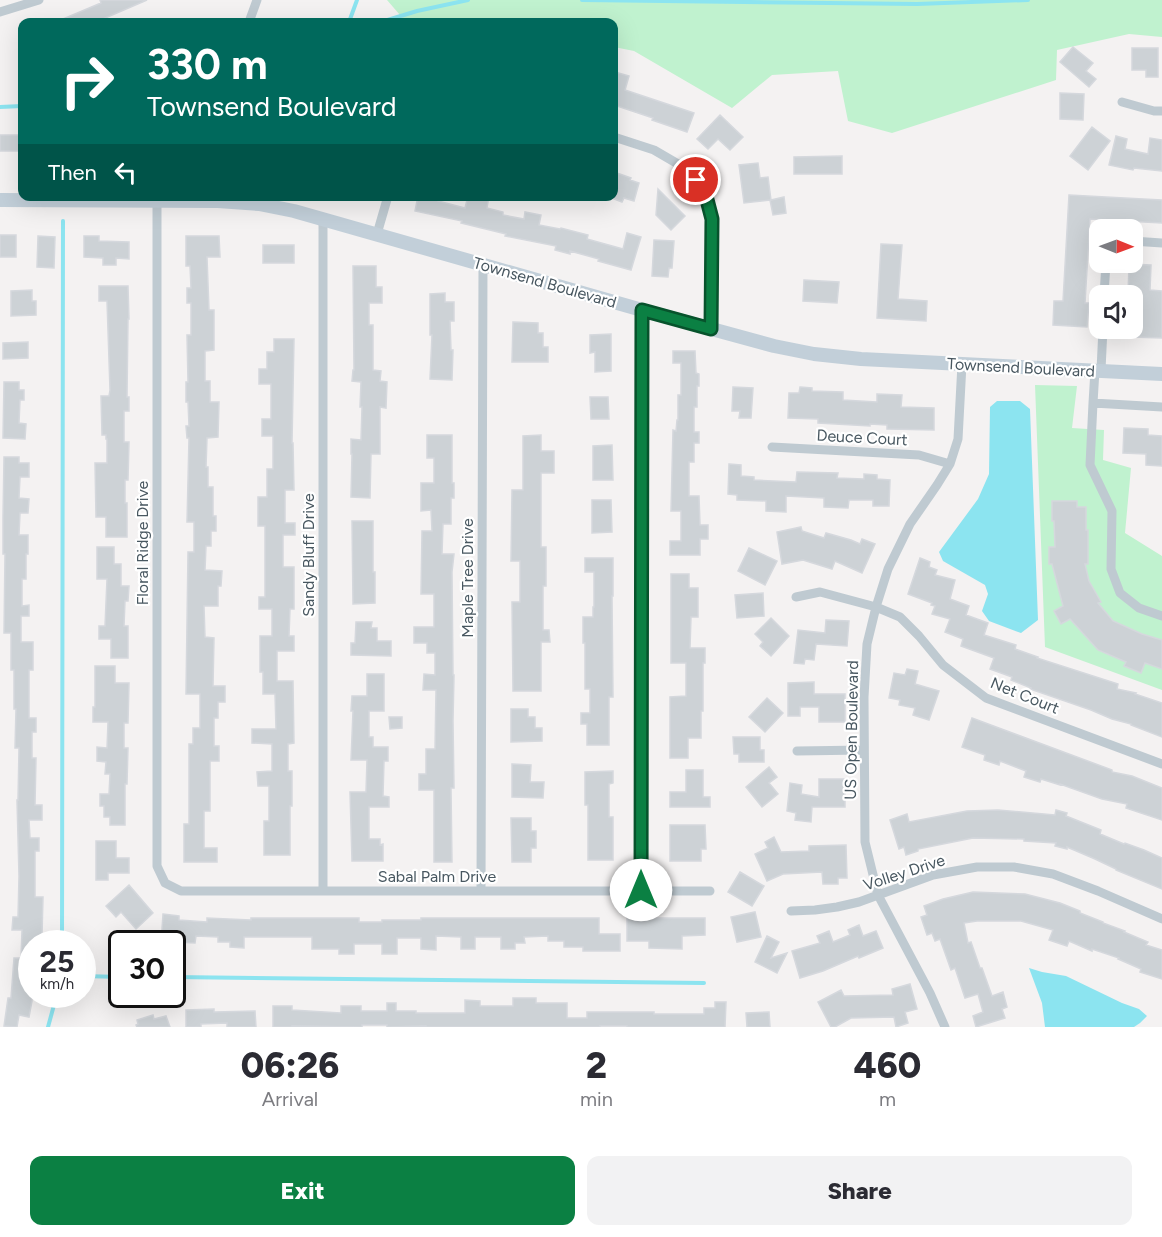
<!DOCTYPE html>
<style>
body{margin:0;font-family:Figtree,sans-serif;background:#f2f2f3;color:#2b2b33;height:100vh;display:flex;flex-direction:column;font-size:22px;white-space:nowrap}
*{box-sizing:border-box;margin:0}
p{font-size:20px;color:#7c7c81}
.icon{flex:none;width:33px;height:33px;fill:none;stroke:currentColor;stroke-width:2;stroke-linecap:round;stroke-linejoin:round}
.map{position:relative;height:1027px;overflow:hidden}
.panel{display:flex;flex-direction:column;background:#fff;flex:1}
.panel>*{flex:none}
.top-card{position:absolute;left:18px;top:18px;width:600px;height:183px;border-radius:12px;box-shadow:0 6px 24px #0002;background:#00695c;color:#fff;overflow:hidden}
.needle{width:39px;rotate:91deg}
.tools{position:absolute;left:1089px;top:219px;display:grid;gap:12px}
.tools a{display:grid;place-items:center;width:54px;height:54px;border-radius:12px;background:#fff;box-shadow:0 6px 24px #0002;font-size:30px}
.speed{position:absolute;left:18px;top:930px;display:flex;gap:12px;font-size:30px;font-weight:700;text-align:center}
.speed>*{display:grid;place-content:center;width:78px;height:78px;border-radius:50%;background:#fff;box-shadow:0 6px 24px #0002;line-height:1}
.speed small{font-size:15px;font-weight:400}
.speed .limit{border:3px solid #111;border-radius:9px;background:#fff;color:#111}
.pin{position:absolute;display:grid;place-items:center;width:51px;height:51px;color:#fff;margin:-26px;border:3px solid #fff;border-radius:50%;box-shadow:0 2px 6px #0007}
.me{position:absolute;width:66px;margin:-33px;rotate:0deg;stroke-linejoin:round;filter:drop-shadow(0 0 4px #0008)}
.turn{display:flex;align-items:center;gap:21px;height:126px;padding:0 30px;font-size:27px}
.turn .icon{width:78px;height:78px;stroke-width:2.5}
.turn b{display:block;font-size:42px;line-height:51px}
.then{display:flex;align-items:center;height:57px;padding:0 30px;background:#0003;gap:12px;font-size:22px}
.eta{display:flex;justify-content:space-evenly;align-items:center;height:102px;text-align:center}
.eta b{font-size:36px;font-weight:800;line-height:42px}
.action{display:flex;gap:12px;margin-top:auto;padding:12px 30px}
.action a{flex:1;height:69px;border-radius:12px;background:#0b8043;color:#fff;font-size:24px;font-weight:800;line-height:69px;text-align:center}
.action a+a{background:#f2f2f3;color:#2b2b33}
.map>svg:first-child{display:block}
.green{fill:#c0f2cf}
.water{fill:#8ce4f0}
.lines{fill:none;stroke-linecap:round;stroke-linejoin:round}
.stream{stroke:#8ce4f0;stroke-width:4}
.building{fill:#cdd2d6;stroke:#d5d8dd;stroke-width:1.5}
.street{stroke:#bfcad1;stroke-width:9}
.secondary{stroke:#c2cfd9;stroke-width:14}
.route-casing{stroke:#07532c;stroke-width:15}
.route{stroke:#0b8043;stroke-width:10}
.labels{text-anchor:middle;stroke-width:4.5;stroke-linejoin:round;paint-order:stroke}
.street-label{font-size:16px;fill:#485760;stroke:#fff}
</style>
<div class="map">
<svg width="1162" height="1027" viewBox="0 0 1162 1027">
<rect width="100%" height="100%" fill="#f4f2f2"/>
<path class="green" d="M387,0H1162V37L1129,34L1057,50L1056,80L892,133L848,121L838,71L772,75L732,108L634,51L614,47V22H406Z
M1035,385L1077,386L1072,428L1104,430L1103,460L1131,468L1125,533L1162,556V690L1045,647Z"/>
<path class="water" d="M997,401H1020L1030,409L1038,620L1021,633L989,621L982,611L988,594L985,585L943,561L939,552L978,499L989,474L990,407Z
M1029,968L1042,972L1066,976L1122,1003L1139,1009L1147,1016L1140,1023L1134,1027H1045L1042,1003Z"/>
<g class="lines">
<path class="stream" d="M582,0L917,4L1028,0
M349,22L357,0
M381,22L417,11L468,0
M0,107L22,106
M62,944L63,221
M82,976L122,977
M172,977L704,983
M48,1027L57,994"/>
</g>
<path class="building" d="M100,0H147L96,22H56L101,3Z
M1073,47L1093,63L1086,71L1096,79L1089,87L1060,62Z
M1132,48H1158V77H1146V70H1132Z
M615,72L629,76L625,90L694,113L687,132L652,120L653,118L614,105V77Z
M1060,93L1084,94L1083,120L1060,119Z
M720,115L743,137L730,150L718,139L708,149L697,139Z
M1092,127L1110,141L1088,170L1070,156Z
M0,135H22V151H0Z
M1116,136L1127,139L1125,149L1148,154L1150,138L1162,140V171L1134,168L1133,170L1109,165Z
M842,156V174H794V157Z
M758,163L760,178L768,177L771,200L784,197L786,213L773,215L770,200L744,203L739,165Z
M614,172L631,178L630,180L639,183L634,201L624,198L622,202L614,199Z
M658,189L685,216L671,230L656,215Z
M1069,195L1162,200V223L1090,219L1085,303H1089L1087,327L1053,325L1054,301H1063Z
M418,196H439L438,201L465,208L468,196H489L487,208L503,212V215L524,219L525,212L541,215L539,225L560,229L561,228L588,235L587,239L623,249L627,233L641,237L631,270L598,261L599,259L570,251V254L555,250L556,246L505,236L506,234L461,223L462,221L415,211Z
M0,235H16V257H0Z
M38,236L55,237L54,268L37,267Z
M84,236H99V241L129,242V259L116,258V265H103V258L84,257Z
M186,236H219L220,257H207L209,310H214V350L205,351V381H210V402H219L218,437L207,438L206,467H208V487H213V516H216V531H211V546H206L205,570L222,571L221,586H218V606H204L205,637L214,638L213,686H225V702H218V718H214V746H219V761H210V811H204V848H217V862H184V824H189V744H193V728H200V694H186L188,552H194V522H187L189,438H187L186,426H189L188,402H186V382H188L187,335H191V303H187V288H191L190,266H186Z
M654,240L674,241L672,268H669L668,277L652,276Z
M881,244L902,245L898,299L927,301L926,321L877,318Z
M263,245H294V263H263Z
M1129,264L1151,265L1150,290L1162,291V338L1132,337V296H1128Z
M353,266H376V287H382V303H369V325H373V370L381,371L380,381L387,382L386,408L380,407V454H371L370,498L351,497L352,454H351V439L361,440L362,407H360L361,382L352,381L353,370H354Z
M804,280L839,282L837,303L803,301Z
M99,286H128L129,319H128L127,397H129V411H124V442H129L128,480H125V503H127V537H106V517H96L95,463H107V439H106V435H102L101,396H109L110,390L107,301H99Z
M32,290V301H36V315L11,316V291Z
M445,293V302H454V321H450L451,350H453L452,380L430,379L432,335H430V294Z
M513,322L538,323V333H543V347H548V362H512Z
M611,334V371L595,372V352L590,353V335Z
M274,339H294L292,443H293L294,490H285V523H295V535H283V567H294V609H290L289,636H294V651H277V681H293L294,743L288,744V771H292V806H290V855H264V821H269V786H258L257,772L272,771V744L252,743V729H276L275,694H263V672H260V636H272V609H259V597H265V526H258V497H267V469H273V436H262V419H271V384H259V369H267V352H274Z
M28,342V358L3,359V343Z
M673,351H695L696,373L699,374V386H697V407H694V432H699V443H694V462H689V496H699L700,525H708V539H700V555H670V541H681V511H671L673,430L676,431L677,420H678V395H681V363H673Z
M4,382H19V390H24V400H20L19,423L26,424L25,439L3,438Z
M733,387L753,388L751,418H739L740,411H732Z
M800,387L812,388V391L843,392V400L877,402V394L902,395L901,407L934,408V430L887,429V425L870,424V426L818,423V419L788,418L789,393H799Z
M590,397H608L609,419H591Z
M1124,428L1148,429V435L1162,436V466L1146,465V454L1123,453Z
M427,435H452V483H454V498H451V524H443L442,554H454L452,572L453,675H454L453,721L454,788H451L452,862H434V790H419V774H426V749H435L436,690H423L424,674L435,675V653H427V643H414V627H434V594H421L422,531H432L431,510L421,511V483H434V458H427Z
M541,435V451H554V473H541V547H546V586H543V630H549L550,642H541V691H513L512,602H520V561H511L512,490H523V436Z
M612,445L613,480H593V446Z
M4,457H19V463H29V477H20L19,498L29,499L28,513H20L19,535H28V554H26V579H22V606L29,605V616H21V642H33V670H29V718H36V732H32V758H36L35,805H42V820H29L30,838H39V851H35V897H43L42,936H37V944H32V1001L29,1017L19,1015L17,1027L4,1026L8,998H11L14,958H21L22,930H12L13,917H18L19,876L17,800H18L19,748H15L16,709H14V670H11V633H4L5,554H3V518Z
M729,464L741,465V476L754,477V480L796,482L797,472L838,473L837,478L864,479V474L877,475V479L890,480L889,506H873V500H849L848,508L824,507V498L786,496V512L766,511V501L737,500V495L728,494Z
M592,500H611L612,532L592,533Z
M1052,501H1077V507H1086V530H1088V564H1085L1089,581L1101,602L1098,603L1113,621L1142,634L1162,640V669L1145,663L1141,673L1124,666L1126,662L1098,650L1070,619L1061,624L1054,611L1063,606L1052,564H1049V547H1055L1054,521H1052Z
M352,521H373V572H375V603L353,604Z
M801,527L802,531L824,538L826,533L851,540L860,544L862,539L875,544L862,573L835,561L832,569L803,560L782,564L777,532Z
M97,547H114V564H121V586H129L128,601H125L124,626H128V658H111V639H99V626H105L107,579H97Z
M749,548L777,561L765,585L738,571Z
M585,558H613V596H612L613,697H609V745H587V724H581V713H590V689H585V643H583V617H593V607H594V572H585Z
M920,558L930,562L929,567L937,570L935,575L955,580L950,599L969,606L966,615L988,623L984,635L1016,645L1015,649L1038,657L1037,658L1118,684L1117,689L1136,693L1135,694L1162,703V737L1131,725V724L1112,719L1091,710L1030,689L1031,688L1011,680L1012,677L990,669L994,658L961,646L963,639L945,632L950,619L932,614L935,606L931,605L932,603L908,594Z
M671,574H689V588H698V617H691L690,648H705V663H703V711H701V738H688V758H670V697L686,696V663H671Z
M763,593L764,616L737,618L735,595Z
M771,618L789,636L771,656L760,646L763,642L755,634Z
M826,620L849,621L847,646L816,644L814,660L805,659L804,664L794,663L798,630L825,633Z
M356,622H372L371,628H377V641H391V656L351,655V643H355Z
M95,666H115V683H129L128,723H124V748H128L127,784H125V825H110V817H104V806H100V794H109L110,774H105L106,762L97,761V747L107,748L108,722H93V707H95Z
M907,669L918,671L915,684L939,691L929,720L913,715L915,708L899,705L900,700L889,698L894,673L905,675Z
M367,674H384V711H369V737H373V747H388V761H384L383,796L389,797V807H369V839H380V845L383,844V861H352L350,792H366L367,760H351L353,711H351L352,696H367Z
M814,682V694H845V722H819V707H800V716H788V683Z
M767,698L783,713L765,732L749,717Z
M511,709H528V717H535V728H542V741L511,742Z
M389,717H402V728L390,729Z
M972,718L1112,770V772L1132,776L1162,788V820L1126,808L1127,804L1102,799L1060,784V785L1041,779L1040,782L1024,777L1026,771L1000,761L999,765L984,760L985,755L962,747Z
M733,737H760V750H764V762H739V754H734Z
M512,764L531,765L530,782H544L543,798L512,797Z
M769,767L777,777L769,783L778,794L762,807L746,787Z
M686,770H703V797H710V807H670V792H686Z
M613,771V783L609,784V817H613V860H588V805H585V772Z
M819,779H845V807H812L811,822L795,820L796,813L787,811L790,783L802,785L801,794L819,797Z
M998,810L1055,815L1056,810L1067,813L1066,816L1101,830L1100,834L1124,844L1125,843L1144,850L1162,858V889L1116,870V869L1095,859L1067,847V849L1055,846L1056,843L1024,841V839L973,838L918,849V851L906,855L904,847L899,849L890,820L907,814L909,822L967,811Z
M511,818H531V831H536V848H531V862H512Z
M670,825H705L706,849H701V861H670Z
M774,837L781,852L809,851V846L846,845L847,878H838V884H823L822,872L783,874L767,881L755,854L768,848L765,842Z
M96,841H116V858H129V873H108V880H96Z
M740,872L764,886L752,906L728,892Z
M129,885L153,913L136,929L121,912L116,917L106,906Z
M973,892L1025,894L1060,903L1080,911V913L1103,922V923L1125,931L1124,932L1148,942L1146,945L1162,950V979L1140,972L1141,969L1118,959L1119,958L1092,949V951L1069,941L1067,946L1049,940L1053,930L1021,921H977L964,923L968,943L971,942L980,968H982L992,996L1003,992L1007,1007L1002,1009L1005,1018L976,1027L973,1016L983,1012L978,994L965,998L955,968L951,970L940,939L935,941L932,933L927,935L921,917L927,915L924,906L943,899Z
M755,912L761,937L737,942L731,917Z
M163,914L179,916V920L207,922V918L251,920V918H359V922H382V920H421V918H599V934H620V951H583V947H564V941H548V936L524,937L525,943H515V949H501V937H475V949H461V937L436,936V950L421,949V938H397V954H382V944H354V954H339V949H312V937H244V948L230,947V942H218V937L196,936L195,943L176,942V944H161Z
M627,918H705V935L682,936V949L649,948V941H627Z
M859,925L863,936L876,931L883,948L859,958L858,956L823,971L800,978L792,951L820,943L817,936L829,931L833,942L850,935L848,930Z
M767,936L779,942L771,958L787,953L777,973L755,962Z
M910,984L917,1009L905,1012L908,1023L896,1027L894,1017L851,1018L835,1027H831L818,1002L841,990L844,996L893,995L892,989Z
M513,998H536V1003H567V1018H587V1012H654V1014H704V1008H715V1002H726L725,1027H627V1026H600V1027H426V1026L387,1027V1025H362V1027L292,1026V1027H273V1006H292V1010L341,1013V1006H361V1011H387V1003H396V1011H416V1013H465V1000L480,1001V1006H513Z
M214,1009V1012L255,1011L256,1027H227V1023L201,1024V1027H186V1010Z
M769,1012L770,1027H747L746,1013Z
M153,1015L154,1019L166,1016L170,1027H137L136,1025L138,1024L137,1020Z"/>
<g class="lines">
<path class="street" d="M0,12L39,0
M249,22L257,0
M1122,102L1154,111H1162
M614,137L654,150L678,164L696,180L706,196L712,218L711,329
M157,200V866L165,883L181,891H710
M377,234L388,196
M1132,241L1162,243
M1104,296L1106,262
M1095,370L1093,403L1162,407
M1101,370L1103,328
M1093,403L1090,465L1112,511L1111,569L1120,593L1139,608L1162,616
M772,447L919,455L950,464
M796,597L820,592L876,607L900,617L919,636L943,665L986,698L1162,764
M797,751L864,750
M323,890V220
M641,890L642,310
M481,891L483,265
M791,911L815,910L837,907L859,902L933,875L977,867H1014L1053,874L1098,891L1162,919
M945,1027L930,993L878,895L865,842L864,697L867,644L876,607L888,569L910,524L937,485L950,464L958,439L962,364"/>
<path class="secondary" d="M0,200L218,201L259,204L294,211L642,310L774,346L814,354L861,359L1162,374"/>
</g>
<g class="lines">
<g class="route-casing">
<path id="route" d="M641,890L642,310L711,329L712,219L706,196L696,180"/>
</g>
<use href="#route" class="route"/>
</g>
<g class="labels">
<g class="street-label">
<text transform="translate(545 282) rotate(16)" y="6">Townsend Boulevard</text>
<text transform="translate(1021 367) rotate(3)" y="6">Townsend Boulevard</text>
<text transform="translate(862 437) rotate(3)" y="6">Deuce Court</text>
<text transform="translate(142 543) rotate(-90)" y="6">Floral Ridge Drive</text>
<text transform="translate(308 555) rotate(-90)" y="6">Sandy Bluff Drive</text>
<text transform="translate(467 578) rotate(-90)" y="6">Maple Tree Drive</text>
<text transform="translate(1025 695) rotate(22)" y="6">Net Court</text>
<text transform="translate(851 730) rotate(-89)" y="6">US Open Boulevard</text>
<text transform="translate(904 872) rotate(-18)" y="6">Volley Drive</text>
<text x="437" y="882">Sabal Palm Drive</text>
</g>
</g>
</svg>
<div class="tools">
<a><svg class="needle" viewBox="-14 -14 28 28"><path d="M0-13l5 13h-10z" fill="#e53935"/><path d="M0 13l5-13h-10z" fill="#7c7c81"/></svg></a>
<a><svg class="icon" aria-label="sound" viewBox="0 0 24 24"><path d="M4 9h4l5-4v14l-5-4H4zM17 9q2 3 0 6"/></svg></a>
</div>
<div class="speed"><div>25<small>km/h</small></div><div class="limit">30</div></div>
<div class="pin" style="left:696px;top:180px;background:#d93025"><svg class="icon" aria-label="arrive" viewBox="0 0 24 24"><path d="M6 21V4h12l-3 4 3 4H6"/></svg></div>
<svg class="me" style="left:641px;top:890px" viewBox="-20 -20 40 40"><circle r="19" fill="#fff"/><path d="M0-13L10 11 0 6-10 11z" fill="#0b8043"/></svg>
<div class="top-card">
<div class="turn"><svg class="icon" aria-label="right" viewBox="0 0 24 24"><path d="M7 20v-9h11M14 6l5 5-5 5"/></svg><div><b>330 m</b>Townsend Boulevard</div></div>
<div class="then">Then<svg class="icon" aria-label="left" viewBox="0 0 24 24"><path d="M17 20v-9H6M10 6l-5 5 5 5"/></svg></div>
</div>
</div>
<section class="panel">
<div class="eta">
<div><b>06:26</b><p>Arrival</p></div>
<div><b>2</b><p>min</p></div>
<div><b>460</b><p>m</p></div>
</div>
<div class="action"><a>Exit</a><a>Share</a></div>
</section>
